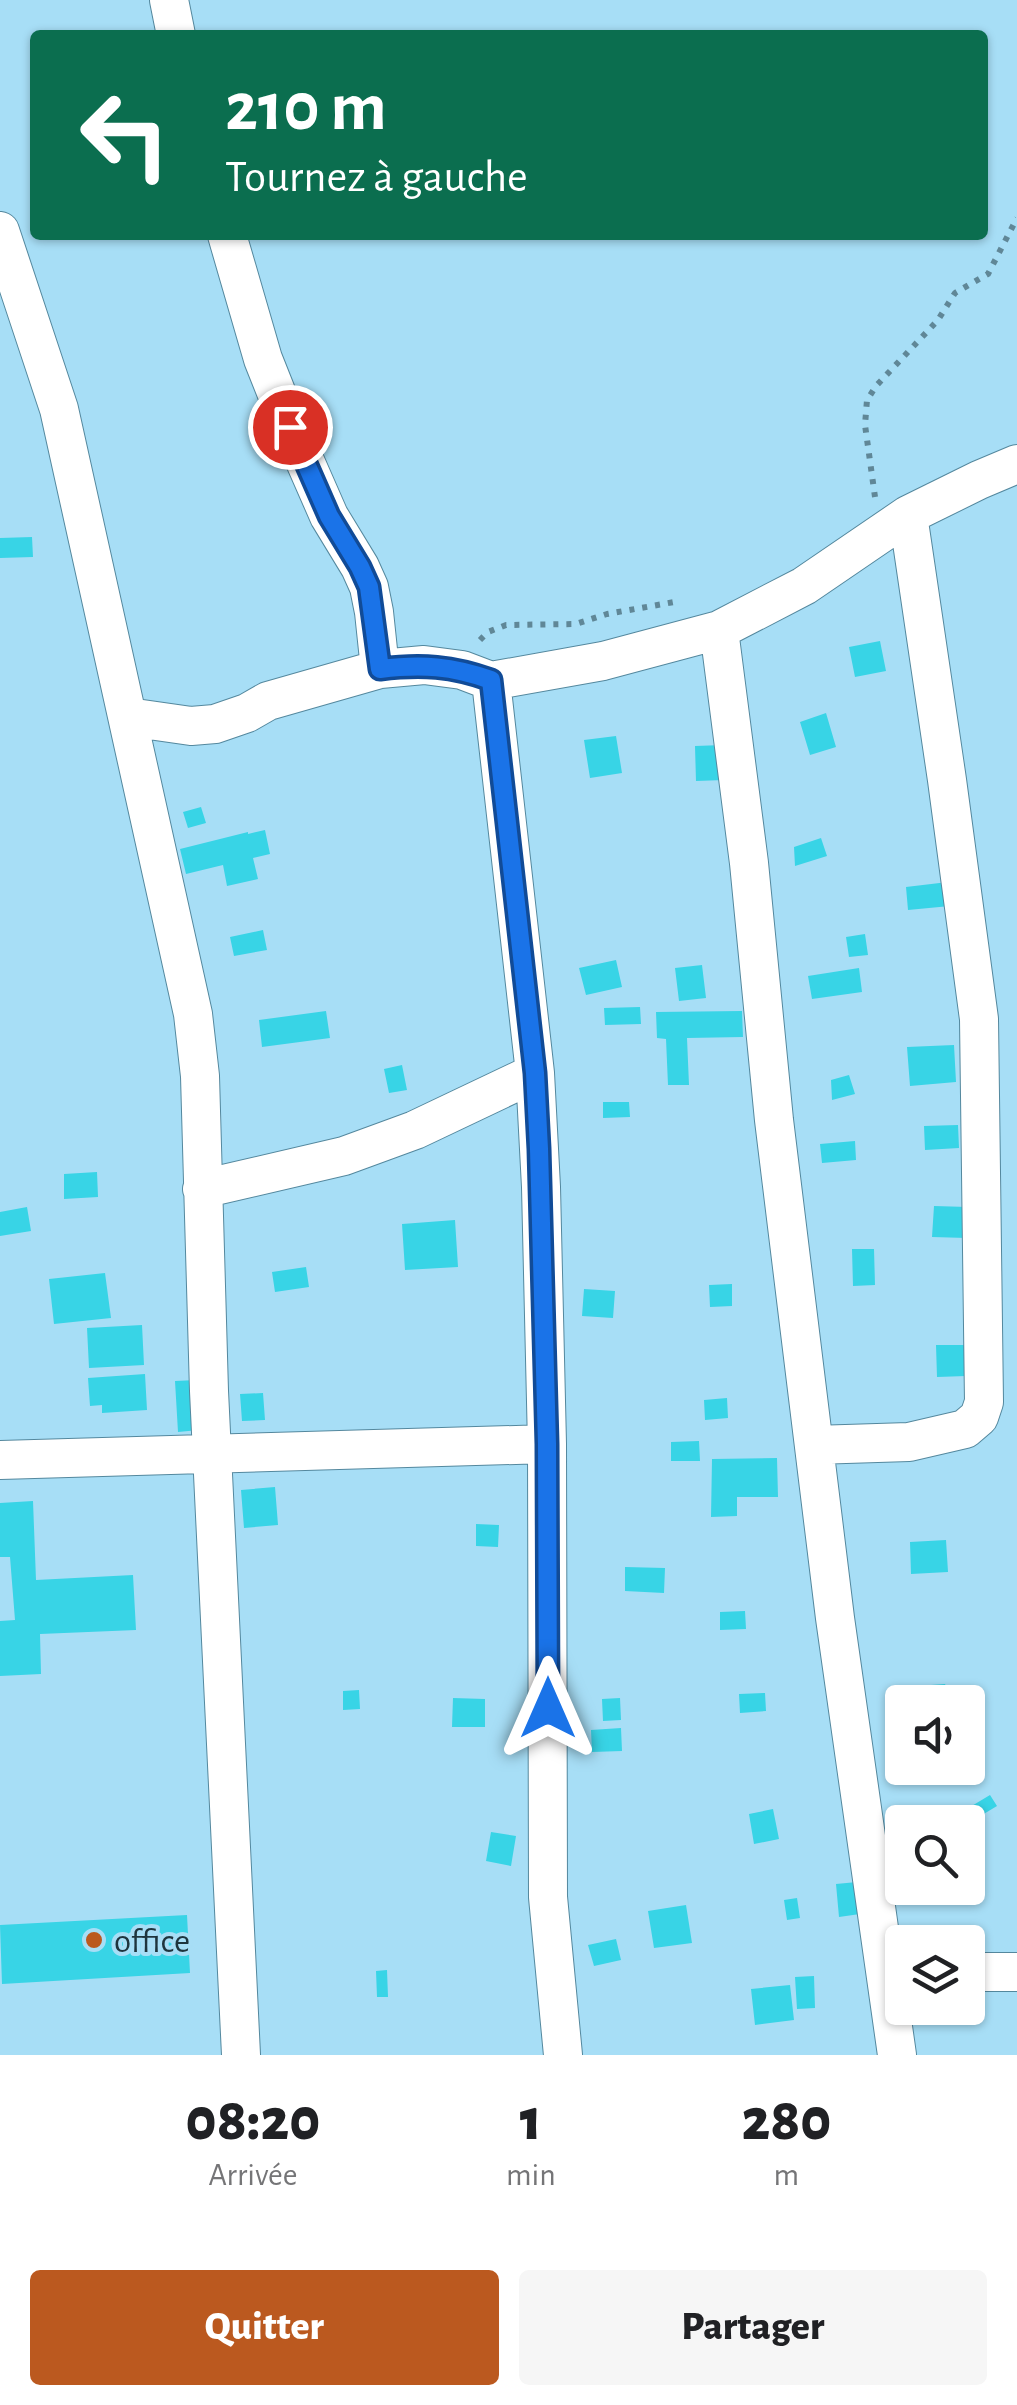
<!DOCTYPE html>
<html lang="fr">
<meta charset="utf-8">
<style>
body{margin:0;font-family:"Alegreya Sans",sans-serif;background:#f6f6f6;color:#202124;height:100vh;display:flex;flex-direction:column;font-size:38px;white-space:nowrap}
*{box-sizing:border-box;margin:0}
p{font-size:32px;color:#757577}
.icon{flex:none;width:55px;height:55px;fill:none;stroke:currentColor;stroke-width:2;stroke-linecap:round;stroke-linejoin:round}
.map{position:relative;height:2055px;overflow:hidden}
.details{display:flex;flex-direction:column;background:#fff;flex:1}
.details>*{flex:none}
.guide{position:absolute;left:30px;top:30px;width:958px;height:210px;border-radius:10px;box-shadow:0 2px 8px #0004;background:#0b6e4f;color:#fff;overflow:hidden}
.buttons{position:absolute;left:885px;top:1685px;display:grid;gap:20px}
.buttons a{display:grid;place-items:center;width:100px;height:100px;border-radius:10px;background:#fff;box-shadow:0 2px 8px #0004;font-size:50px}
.pin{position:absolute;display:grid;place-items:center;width:85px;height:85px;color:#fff;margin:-42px;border:5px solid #fff;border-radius:50%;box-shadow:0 2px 10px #0007}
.me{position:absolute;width:110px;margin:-55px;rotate:0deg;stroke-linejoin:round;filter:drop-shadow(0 0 8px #0008)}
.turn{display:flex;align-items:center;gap:35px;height:210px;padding:0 30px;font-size:45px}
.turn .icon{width:130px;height:130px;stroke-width:2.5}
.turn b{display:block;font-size:70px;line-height:85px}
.eta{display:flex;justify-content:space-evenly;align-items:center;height:170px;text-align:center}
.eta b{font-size:60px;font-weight:800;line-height:70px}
.action{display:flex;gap:20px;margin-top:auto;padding:20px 30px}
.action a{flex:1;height:115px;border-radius:10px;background:#bb591f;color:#fff;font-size:40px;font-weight:800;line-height:115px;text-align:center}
.action a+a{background:#f6f6f6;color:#202124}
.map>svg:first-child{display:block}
.building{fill:#38d4e6}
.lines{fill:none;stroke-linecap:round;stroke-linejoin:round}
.minor-casing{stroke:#54889e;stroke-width:40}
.path{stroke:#608797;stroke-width:6;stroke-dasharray:5 8;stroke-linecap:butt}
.minor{stroke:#fff;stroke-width:38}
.route-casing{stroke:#114b97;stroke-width:25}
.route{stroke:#1a73e8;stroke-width:18}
.poi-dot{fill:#bb591f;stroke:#a7def6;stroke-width:4}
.labels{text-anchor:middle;stroke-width:8;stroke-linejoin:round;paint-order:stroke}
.poi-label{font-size:35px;fill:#1e343d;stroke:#a7def6;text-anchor:start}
</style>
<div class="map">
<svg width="1017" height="2055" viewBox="0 0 1017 2055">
<rect width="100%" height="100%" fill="#a7def6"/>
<path class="building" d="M32,537L33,557L0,558V538Z
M880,641L886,671L855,677L849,647Z
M826,713L836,747L810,755L800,722Z
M616,736L622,773L590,778L584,740Z
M723,745L724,780L696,781L695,746Z
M201,807L206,823L188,828L183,812Z
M265,830L270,854L253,858L258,879L227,886L223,865L186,874L180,849L248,832V834Z
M821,838L827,856L795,866L794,847Z
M948,882L950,906L908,910L906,887Z
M263,930L267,950L234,956L230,937Z
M865,934L868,955L849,957L846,937Z
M616,960L622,987L586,995L579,968Z
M702,965L706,998L679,1001L675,968Z
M859,968L862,992L812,999L808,976Z
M640,1007L641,1024L605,1025L604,1008Z
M326,1011L330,1038L262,1047L259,1020Z
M742,1011L743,1037L687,1038L689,1085H668L666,1039L657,1038L656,1012Z
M954,1045L956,1082L910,1086L907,1047Z
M402,1065L407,1090L389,1093L384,1069Z
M849,1075L855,1094L832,1100L831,1080Z
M603,1102H629L630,1117L603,1118Z
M958,1125L959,1148L925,1150L924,1126Z
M855,1141L856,1160L822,1163L820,1144Z
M97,1172L98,1197L64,1199V1174Z
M934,1206L968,1207L967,1238L932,1237Z
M27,1207L31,1231L0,1236V1212Z
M455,1220L458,1267L405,1270L402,1224Z
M852,1249H874L875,1285L853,1286Z
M306,1267L309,1287L275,1292L272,1272Z
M105,1273L111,1318L54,1324L49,1279Z
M732,1284V1306L710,1307L709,1285Z
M584,1289L615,1291L613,1318L582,1316Z
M142,1325L144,1365L89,1368L87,1328Z
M936,1345H966V1376L937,1377Z
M145,1374L147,1410L102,1413V1405L90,1406L88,1378Z
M196,1380L199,1430L178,1432L175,1381Z
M263,1393L265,1420L242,1421L240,1394Z
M727,1398L728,1418L705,1420L704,1400Z
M699,1441L700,1461H671V1442Z
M777,1458L778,1497H737V1516L711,1517L712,1459Z
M275,1487L278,1525L244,1528L241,1490Z
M33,1501L36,1580L133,1575L136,1630L40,1634L41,1674L0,1676V1621L15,1620L10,1557H0V1503Z
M476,1524L499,1525L498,1547L476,1546Z
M946,1540L948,1572L911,1574L910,1542Z
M625,1567L665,1568L664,1593L625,1591Z
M745,1611L746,1629L720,1630V1612Z
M945,1684L953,1702H918L917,1686Z
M359,1690L360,1709L343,1710V1691Z
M765,1693L766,1711L740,1713L739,1694Z
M453,1698L485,1699V1727H452Z
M620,1698L621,1720L603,1721L602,1699Z
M621,1728L622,1751L592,1752L591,1730Z
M990,1795L997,1806L972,1821L965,1810Z
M773,1809L779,1839L754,1844L749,1814Z
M491,1832L516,1836L511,1866L486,1861Z
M857,1882L860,1914L839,1917L836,1884Z
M797,1898L800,1918L787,1920L784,1900Z
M686,1905L692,1943L654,1948L648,1911Z
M187,1915L190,1973L2,1984L0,1925Z
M616,1939L621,1960L594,1966L588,1945Z
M387,1970L388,1997H377L376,1971Z
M814,1976L815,2008L797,2009L795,1977Z
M790,1985L794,2020L755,2025L751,1989Z"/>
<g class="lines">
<g class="minor-casing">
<path id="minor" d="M169,0L176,35
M0,231L59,409L193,1014L200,1076L209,1391L241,2055
M227,235L263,359L290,427L329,516L360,567L369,587L374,612L380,669
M719,630L749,863L774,1120L835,1618L897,2055
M491,681L535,1073L541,1187L547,1444L548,1897L563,2055
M128,717L191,726L215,724L247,713L268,701L380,669L424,665L462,670L491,681L603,661L719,630L804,586L908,515L979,480L1017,464
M202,1189L344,1156L415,1130L535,1073
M814,1445L909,1442L965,1429L979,1417L984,1402L979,1019L947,780L908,515
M0,1460L547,1444
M968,1972H1017"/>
</g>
<path class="path" d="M875,497L865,425L867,400L876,386L938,320L955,293L988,274L1017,218
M480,640L488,632L506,625L576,624L607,614L680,601"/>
<use href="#minor" class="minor"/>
</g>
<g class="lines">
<g class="route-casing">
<path id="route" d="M290,427L329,516L360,567L369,587L380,669C422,664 452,666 491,680L535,1073L539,1149L547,1444L548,1708"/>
</g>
<use href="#route" class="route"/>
</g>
<circle class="poi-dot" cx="94" cy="1940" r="10"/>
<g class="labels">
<g class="poi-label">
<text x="114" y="1952">office</text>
</g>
</g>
</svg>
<div class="buttons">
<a><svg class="icon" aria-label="sound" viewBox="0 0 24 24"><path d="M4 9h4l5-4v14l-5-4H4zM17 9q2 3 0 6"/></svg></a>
<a><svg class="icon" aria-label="search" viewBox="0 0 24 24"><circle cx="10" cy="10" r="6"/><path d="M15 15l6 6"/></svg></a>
<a><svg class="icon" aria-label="layers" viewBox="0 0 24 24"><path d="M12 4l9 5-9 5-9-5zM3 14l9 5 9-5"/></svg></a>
</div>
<div class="pin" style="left:290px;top:427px;background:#d93025"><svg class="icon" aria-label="arrive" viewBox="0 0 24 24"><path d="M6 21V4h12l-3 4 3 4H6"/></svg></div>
<svg class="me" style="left:548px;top:1708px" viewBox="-20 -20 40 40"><path d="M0-17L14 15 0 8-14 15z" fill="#1a73e8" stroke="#fff" stroke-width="4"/></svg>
<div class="guide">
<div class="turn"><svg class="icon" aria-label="left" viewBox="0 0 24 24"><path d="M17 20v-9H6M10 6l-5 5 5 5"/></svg><div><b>210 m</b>Tournez à gauche</div></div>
</div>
</div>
<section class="details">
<div class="eta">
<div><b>08:20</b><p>Arrivée</p></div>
<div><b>1</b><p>min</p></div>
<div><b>280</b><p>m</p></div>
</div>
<div class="action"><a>Quitter</a><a>Partager</a></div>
</section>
